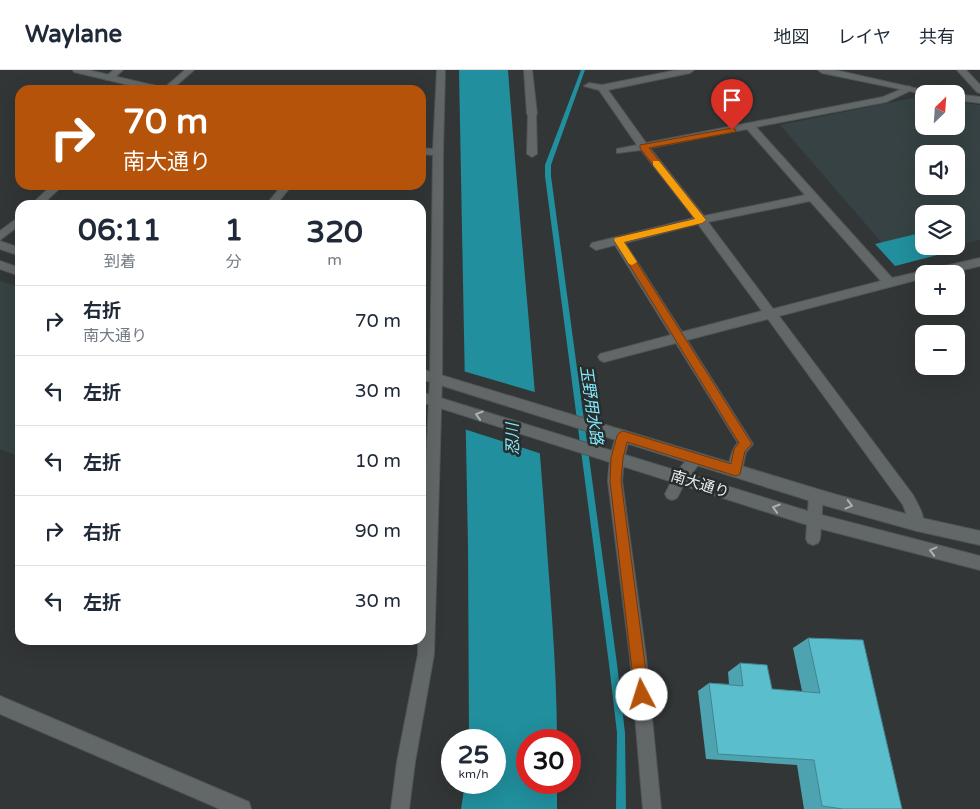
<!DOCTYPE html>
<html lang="ja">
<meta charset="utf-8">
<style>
body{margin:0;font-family:"Varela Round","Noto Sans JP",sans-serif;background:#f2f2f3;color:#1f2937;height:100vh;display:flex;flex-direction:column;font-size:19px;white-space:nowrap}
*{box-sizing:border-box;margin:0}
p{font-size:16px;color:#747a83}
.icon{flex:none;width:28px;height:28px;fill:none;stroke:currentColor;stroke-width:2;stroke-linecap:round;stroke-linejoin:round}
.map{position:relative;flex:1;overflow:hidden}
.details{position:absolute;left:15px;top:130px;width:411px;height:445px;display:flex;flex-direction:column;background:#fff;border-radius:15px;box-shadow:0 5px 20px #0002}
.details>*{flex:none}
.hud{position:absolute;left:15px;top:15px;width:411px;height:105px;border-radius:15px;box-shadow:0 5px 20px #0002;background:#b45309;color:#fff;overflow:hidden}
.needle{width:32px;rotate:25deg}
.controls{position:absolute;left:915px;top:15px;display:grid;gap:10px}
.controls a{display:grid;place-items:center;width:50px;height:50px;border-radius:10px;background:#fff;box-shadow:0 5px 20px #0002;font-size:25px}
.speed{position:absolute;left:441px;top:659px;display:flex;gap:10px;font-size:25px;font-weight:700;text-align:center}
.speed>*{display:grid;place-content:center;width:65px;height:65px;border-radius:50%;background:#fff;box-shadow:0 5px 20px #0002;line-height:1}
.speed small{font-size:12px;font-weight:400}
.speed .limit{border:8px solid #d22;background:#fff;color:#111}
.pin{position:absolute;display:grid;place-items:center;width:42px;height:42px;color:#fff;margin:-51px -21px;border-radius:50% 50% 50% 0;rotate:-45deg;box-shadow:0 0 5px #0007}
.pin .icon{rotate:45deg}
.me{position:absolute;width:55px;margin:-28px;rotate:355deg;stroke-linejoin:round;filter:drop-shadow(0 0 4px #0008)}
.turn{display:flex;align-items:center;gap:18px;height:105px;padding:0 25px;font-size:22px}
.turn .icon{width:65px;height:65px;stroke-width:2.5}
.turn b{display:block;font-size:35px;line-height:42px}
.eta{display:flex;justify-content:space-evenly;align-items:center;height:85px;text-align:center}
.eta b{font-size:30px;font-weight:700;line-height:35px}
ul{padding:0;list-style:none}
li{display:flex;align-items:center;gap:15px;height:70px;padding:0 25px;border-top:1px solid #e0e1e3}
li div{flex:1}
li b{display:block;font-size:19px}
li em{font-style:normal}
header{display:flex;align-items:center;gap:30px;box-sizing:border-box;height:70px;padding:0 25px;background:#fff;border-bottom:1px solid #e0e1e3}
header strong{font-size:24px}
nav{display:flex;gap:28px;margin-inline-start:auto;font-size:18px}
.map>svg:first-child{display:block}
.built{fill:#364243;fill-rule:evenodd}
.water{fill:#218f9d}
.pier{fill:#323637}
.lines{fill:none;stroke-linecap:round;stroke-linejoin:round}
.stream{fill:#218f9d;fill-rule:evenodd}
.service-casing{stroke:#505454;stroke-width:2}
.minor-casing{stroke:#505454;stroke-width:2}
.tertiary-casing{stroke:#505454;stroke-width:2}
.service{fill:#626768;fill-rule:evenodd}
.minor{fill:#626768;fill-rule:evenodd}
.tertiary{fill:#626768;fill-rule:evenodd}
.wall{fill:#4ea3b0}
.building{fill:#5bbecd;stroke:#408590}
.oneway{stroke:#adb1b2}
.route{fill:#b45309;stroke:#753606}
.slow{fill:#f59e0b}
.labels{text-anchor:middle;stroke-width:5;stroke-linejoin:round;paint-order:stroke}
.street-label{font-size:15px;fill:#ebeeee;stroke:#282c2d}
.water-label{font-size:16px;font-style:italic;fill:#82eafb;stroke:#282c2d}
</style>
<header>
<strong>Waylane</strong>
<nav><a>地図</a><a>レイヤ</a><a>共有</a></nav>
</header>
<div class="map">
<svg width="980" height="739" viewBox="0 0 980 739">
<rect width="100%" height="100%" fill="#323637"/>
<path class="built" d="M918,27L924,28V56H956V32L980,35V170L956,175V144H924V176H950L895,188L780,55ZM924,84H956V116H924Z
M0,211L20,217V387L0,379Z"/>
<path class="water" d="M459,0H508C519,146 533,291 544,436C549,514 557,592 557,670H528V712L557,713V739H461L465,713L495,712V670H469L468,477Z
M924,162V176H947L953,181L895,196L875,174Z"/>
<path class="pier" d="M463,301L538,323L542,384L464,359Z"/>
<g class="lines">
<path class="stream" d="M581,0H585L551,95V106L617,594L625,663L626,739H616L617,663L609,594L545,106V95Z"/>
<g class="service-casing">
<path id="service" d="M114,0H123L112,10H106V6Z
M185,0H194L171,20H162Z
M532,41L536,44L537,84L532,87L527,84L528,44Z
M52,115H63L42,135H31Z
M282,115H292L276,135H266Z
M20,146V155L0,170V161Z
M697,384L702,385L703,389L685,412L677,428L672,430L667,428L665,424C672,410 682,389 697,384Z
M816,420L821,422L823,426L820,469L818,473L813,475L808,473L806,469L809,426L811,422Z"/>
</g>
<g class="minor-casing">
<path id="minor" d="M73,0H88L165,18L167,20H150L74,2Z
M437,0H445L443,82L442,309L434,584L415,692L409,739H391L397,692L418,584V570H421V502L430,309L433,85L421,84V78L433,79Z
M524,0H532L537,44L532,47L527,44Z
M677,0H694L690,3L608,20L646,73L883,27L909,16L914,19L886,32L756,57L892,208L980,188V196L946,204H924V208L779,246L913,425C918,435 927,448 922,459L917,461L912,459L903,435L768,249L687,270L753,374L746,382L741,405L736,407L731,405C727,397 731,379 738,373L676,273L604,292L600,290L598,287L600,284L671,265L615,175L596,180L590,176L592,173L694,148L641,80L617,83V79L637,75L599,20L584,16L589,13L602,15ZM747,59L805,125L704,146L650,78ZM810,131L881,211L773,239L708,152ZM698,154L762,241L682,262L625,173Z
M957,0H966L980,15V23L977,22Z
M623,360L628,362L630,366L624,388L622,411L646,587L661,739H643L630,587L608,411C609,394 611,377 618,362Z
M0,626L249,732L251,739H220L0,644Z"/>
</g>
<g class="tertiary-casing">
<path id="tertiary" d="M818,0H835L941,24H924L822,3Z
M956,24L980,27V33L956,30Z
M0,171L20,178V186L0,179Z
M0,191L20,198V206L0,199Z
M421,299L827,422L917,447L980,461V475L917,461L827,436L421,309Z
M421,322L814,443L980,486V500L814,457L421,332Z"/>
</g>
<use href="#service" class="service"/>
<use href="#minor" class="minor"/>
<use href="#tertiary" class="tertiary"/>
</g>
<path class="wall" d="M808,568L902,739H804L797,695L706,689L698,621L709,613L729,614L728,602L740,593L772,619L802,621L793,578Z"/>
<path class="building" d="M808,568L863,570L902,739H843L822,736L814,690L718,684L709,613L743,616L740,593L767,595L772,619L820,623Z"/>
<defs><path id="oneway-chevron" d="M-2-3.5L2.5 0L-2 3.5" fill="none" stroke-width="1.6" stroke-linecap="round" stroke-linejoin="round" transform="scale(1.25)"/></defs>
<g class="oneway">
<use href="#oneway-chevron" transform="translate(479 345) rotate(-163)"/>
<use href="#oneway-chevron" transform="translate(849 435) rotate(15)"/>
<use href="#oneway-chevron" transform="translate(776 438) rotate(-163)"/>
<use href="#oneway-chevron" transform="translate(933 481) rotate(-165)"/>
</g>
<path class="route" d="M732,58L736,60L735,62L649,78L706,150L702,153L624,172L752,374L745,381L740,404L736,406L627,372L623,388L621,411L649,625L647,630L642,632L637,630L635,625L610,411L611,388L617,366L619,363L623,361L731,394L734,379L739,373L614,170L618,167L695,149L640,78V75Z"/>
<path class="slow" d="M653,91H659L706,150L702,153L624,172L637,192L632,195L629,194L614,170L615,168L695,149L653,95Z"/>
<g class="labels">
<g class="street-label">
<text transform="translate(700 414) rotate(17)" y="5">南大通り</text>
</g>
<g class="water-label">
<text transform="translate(592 335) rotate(82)" y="6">玉野用水路</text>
<text transform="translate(512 369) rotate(-91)" y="6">忍川</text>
</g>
</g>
</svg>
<div class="controls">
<a><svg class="needle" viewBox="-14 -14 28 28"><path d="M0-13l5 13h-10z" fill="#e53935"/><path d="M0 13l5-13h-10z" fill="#747a83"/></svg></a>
<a><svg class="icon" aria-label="sound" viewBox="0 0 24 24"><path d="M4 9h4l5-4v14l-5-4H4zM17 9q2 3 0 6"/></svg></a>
<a><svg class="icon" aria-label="layers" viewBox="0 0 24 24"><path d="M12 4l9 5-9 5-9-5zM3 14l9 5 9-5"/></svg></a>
<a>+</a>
<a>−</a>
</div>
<div class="speed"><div>25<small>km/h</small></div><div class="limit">30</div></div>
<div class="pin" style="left:732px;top:60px;background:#d93025"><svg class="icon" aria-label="arrive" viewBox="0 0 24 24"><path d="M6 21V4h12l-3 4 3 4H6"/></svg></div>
<svg class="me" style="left:642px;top:625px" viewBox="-20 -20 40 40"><circle r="19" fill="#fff"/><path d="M0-13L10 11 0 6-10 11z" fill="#b45309"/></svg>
<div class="hud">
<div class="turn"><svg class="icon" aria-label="right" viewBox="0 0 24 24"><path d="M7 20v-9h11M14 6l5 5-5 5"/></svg><div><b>70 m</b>南大通り</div></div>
</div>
<section class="details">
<div class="eta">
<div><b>06:11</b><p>到着</p></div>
<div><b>1</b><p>分</p></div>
<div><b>320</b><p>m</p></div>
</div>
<ul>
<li><svg class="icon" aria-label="right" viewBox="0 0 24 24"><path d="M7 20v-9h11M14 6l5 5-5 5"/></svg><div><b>右折</b><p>南大通り</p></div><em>70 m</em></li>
<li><svg class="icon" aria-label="left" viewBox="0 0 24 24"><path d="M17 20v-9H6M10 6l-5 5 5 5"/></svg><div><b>左折</b></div><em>30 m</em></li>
<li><svg class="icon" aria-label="left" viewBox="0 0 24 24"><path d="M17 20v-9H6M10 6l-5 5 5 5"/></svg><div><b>左折</b></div><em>10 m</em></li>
<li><svg class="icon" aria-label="right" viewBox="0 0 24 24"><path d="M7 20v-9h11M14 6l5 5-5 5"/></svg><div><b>右折</b></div><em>90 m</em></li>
<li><svg class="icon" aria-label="left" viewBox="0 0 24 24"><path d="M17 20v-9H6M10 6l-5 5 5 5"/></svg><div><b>左折</b></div><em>30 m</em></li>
</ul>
</section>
</div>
